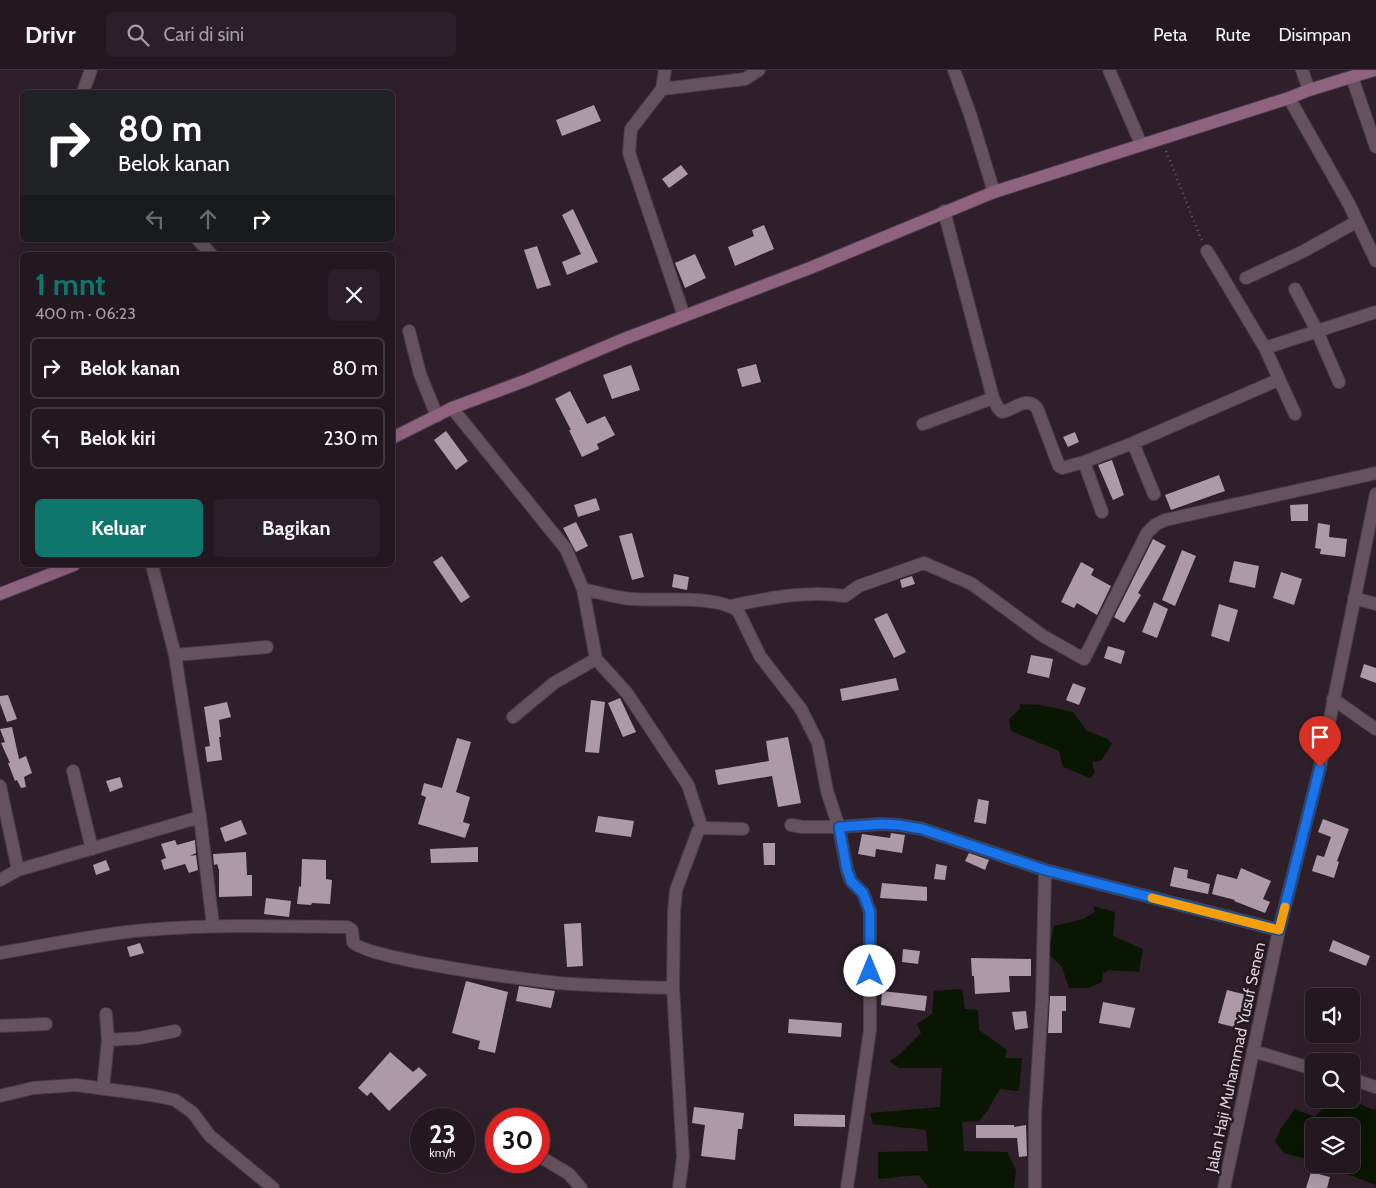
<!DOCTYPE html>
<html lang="id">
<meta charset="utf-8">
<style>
body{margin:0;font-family:Cabin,sans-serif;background:#2b2029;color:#f1f3f6;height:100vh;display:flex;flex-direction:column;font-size:19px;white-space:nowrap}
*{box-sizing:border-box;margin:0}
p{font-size:16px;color:#a39fa5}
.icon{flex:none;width:28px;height:28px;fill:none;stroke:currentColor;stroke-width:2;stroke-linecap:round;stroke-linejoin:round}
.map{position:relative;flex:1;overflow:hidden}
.details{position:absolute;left:20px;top:182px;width:375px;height:315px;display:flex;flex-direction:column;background:#231720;border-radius:8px;box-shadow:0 5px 20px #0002,0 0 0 1px #40363e}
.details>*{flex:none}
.banner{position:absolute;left:20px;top:20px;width:375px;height:152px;border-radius:8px;box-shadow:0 5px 20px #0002,0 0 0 1px #40363e;background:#202124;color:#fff;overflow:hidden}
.controls{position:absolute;left:1305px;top:918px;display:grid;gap:10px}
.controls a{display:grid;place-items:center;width:55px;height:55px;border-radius:8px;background:#231720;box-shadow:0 5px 20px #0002,0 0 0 1px #40363e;font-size:25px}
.speed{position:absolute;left:410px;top:1038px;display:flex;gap:10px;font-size:25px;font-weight:700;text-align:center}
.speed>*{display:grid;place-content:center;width:65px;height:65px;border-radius:50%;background:#231720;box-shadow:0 5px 20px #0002,0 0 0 1px #40363e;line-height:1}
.speed small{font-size:12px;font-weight:400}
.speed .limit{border:8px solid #d22;background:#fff;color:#111}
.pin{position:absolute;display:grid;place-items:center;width:42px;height:42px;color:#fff;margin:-51px -21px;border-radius:50% 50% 50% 0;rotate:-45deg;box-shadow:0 0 5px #0007}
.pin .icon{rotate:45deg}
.me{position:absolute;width:55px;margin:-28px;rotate:0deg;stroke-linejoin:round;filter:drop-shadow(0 0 4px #0008)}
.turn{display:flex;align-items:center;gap:18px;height:105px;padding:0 15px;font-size:22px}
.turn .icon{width:65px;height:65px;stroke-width:2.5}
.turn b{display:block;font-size:35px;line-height:42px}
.lanes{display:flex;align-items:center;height:48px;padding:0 15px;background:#0003;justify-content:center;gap:25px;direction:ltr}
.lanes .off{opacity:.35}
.round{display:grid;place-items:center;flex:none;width:52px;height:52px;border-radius:8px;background:#2b2029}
.head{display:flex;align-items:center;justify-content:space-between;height:85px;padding:0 15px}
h1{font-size:30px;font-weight:700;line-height:38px;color:#0f766e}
.cta{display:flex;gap:10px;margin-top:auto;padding:10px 15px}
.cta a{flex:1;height:58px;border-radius:8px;background:#0f766e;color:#fff;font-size:20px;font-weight:700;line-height:58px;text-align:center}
.cta a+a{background:#2b2029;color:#f1f3f6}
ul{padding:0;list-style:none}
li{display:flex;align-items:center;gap:15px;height:62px;margin:0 10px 8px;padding:0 5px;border:2px solid #40363e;border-radius:8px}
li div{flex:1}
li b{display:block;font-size:19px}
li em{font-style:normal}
header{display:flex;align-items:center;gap:30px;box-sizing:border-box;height:70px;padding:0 25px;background:#231720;border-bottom:1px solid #40363e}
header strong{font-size:24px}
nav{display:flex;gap:28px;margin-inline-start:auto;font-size:18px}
.search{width:350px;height:45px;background:#2b2029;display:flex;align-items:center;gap:12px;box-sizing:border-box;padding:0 18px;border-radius:8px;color:#a39fa5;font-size:19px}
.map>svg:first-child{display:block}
.water{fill:#081602}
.building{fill:#ae9aa7}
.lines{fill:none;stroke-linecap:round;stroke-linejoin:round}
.street-casing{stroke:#4a3d45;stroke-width:14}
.secondary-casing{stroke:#4a3d45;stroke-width:14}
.path{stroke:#685a63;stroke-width:2.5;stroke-dasharray:1 4;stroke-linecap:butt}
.street{stroke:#65525e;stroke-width:12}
.secondary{stroke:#8f6380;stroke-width:12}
.route-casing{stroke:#114b97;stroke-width:12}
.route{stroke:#1a73e8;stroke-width:9}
.slow{stroke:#f59e0b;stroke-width:9}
.labels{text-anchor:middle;stroke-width:5;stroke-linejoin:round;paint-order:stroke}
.street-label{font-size:16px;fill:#dbd1d7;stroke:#251620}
</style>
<header>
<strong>Drivr</strong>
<div class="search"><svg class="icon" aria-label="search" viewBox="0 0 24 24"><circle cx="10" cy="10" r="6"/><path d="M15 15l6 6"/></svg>Cari di sini</div>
<nav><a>Peta</a><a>Rute</a><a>Disimpan</a></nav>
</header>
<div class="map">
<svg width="1376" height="1118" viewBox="0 0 1376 1118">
<rect width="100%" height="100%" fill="#2f1f2a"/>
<path class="water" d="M1020,634L1040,635L1073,642L1087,661L1108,669L1112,674L1101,691L1092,692L1095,703L1090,708L1063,697L1059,681L1011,661L1009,649L1020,639Z
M1093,836L1115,842L1113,866L1143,879L1139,902L1109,900L1103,903L1102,912L1088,918H1069L1062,897L1048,883L1054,856L1083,849L1095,842Z
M962,919L965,939L978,940L979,960L1007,980L1005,988H1022L1019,1021L1000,1019L987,1041L979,1051L962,1052L964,1081L1007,1082L1016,1100L1014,1118H929L919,1105L878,1109V1082L928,1081L926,1060L873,1054L870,1043L940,1037L942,998H899L889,991L898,986L921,963L917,954L932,944L934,921Z
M1327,1033L1360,1034L1373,1040L1376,1039V1115L1321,1094H1351V1056H1314V1091L1284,1083L1275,1071L1281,1058L1295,1039L1315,1047Z"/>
<path class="building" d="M594,35L601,51L562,66L556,50Z
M681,95L688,104L669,118L662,109Z
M573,139L598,192L567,205L562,192L581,184L562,145Z
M764,155L774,179L735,196L728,177L754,166L752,160Z
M537,176L551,215L537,219L524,180Z
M695,184L706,208L685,218L675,193Z
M756,294L761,312L742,317L737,299Z
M631,295L640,320L612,329L603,305Z
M570,321L587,354L605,346L615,365L597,374L599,379L582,387L569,360H571L555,329Z
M446,361L468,391L456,400L434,370Z
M1075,362L1079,372L1068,377L1063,367Z
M1112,390L1124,425L1113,430L1098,395Z
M1219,405L1225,421L1171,440L1165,425Z
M596,428L600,440L578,447L574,435Z
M1308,434V451H1291L1290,435Z
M576,452L588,476L576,482L563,458Z
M1318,453L1330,455L1329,467L1347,469L1345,487L1320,484L1321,479L1315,478Z
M632,463L644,507L632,510L619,466Z
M1153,469L1166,476L1138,523L1141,525L1124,553L1114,547Z
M1182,480L1196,486L1175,536L1162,530Z
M442,486L470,527L461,533L433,492Z
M1234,491L1259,496L1255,518L1229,512Z
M1081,492L1094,499L1091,505L1111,516L1097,545L1077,533L1074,538L1061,532Z
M1281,502L1302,509L1294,535L1273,528Z
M674,504L689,507L687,520L672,517Z
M912,506L915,514L902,518L900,510Z
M1154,532L1168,539L1157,568L1142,562Z
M1219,534L1238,540L1229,572L1211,566Z
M887,543L906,582L894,588L874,549Z
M1108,576L1125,581L1121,594L1104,588Z
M1031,585L1053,589L1049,608L1027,603Z
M1364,594L1376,598V613L1360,607Z
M896,608L899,620L842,631L840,619Z
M1073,613L1086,618L1079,635L1066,630Z
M8,625L17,649L7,652L0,633V626Z
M620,628L636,662L623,667L608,633Z
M591,630L605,632L599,683L585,682Z
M227,632L231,647L219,650L221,667H219L222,690L207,692L205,677L210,676L204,637Z
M12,657L19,689L26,686L32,703L24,707L26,717L21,718L17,710L15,711L8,693H10L1,673L5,672L0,659Z
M788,667L801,733L778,737L772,706L718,715L715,700L769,691L766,671Z
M457,668L471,672L456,722L470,727L463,752L470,754L465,768L418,754L426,727L421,725L424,713L442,718Z
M120,707L123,717L110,722L106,711Z
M978,729L989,731L986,754L974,752Z
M598,746L634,751L631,767L595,762Z
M1323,749L1349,759L1337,791L1339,792L1334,808L1312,801L1317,785L1324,787L1331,767L1318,762Z
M241,750L247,764L225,772L220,758Z
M891,763L905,765L902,783L876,779L875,787L858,784L862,764L890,768Z
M175,770L177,775L195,770L196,783L190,786L196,785L198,800L189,803L185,794L164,800L161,790L166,788L161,774Z
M763,773H775V795H764Z
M478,777V792L431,793L430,779Z
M246,782L247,805H252V826L219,827V800L217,794L214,795L213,784Z
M969,783L989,790L985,800L965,791Z
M302,789L326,790V809L332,810L330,834L312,833L311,835L297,834L299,816L301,817Z
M106,790L110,800L96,805L93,795Z
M936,794L947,796L945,810L934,809Z
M1174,797L1188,800L1187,808L1210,814L1208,824L1170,816Z
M1241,798L1271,811L1263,829L1270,832L1265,843L1234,831L1235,830L1212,824L1217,804L1237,809Z
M882,813L927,817V831L880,828Z
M266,828L291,831L289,847L264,844Z
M581,853L583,896L567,897L564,854Z
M1333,870L1370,886L1366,896L1329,881Z
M140,873L144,883L130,887L127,877Z
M903,879L920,881L918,894L902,892Z
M971,888L1031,889V906H1009L1010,922L975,924L974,906H972Z
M466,911L508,922L495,983L478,979L480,971L452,963Z
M519,916L555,921L551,938L516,931Z
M1227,920L1247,925L1238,958L1218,953Z
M882,921L927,926L925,941L881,935Z
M1050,926H1066V941H1062V963H1048Z
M1103,932L1135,938L1130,958L1099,953Z
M1026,941L1028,958L1015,960L1012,942Z
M789,949L842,953L841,967L788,963Z
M390,982L413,1002L419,997L427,1005L389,1041L371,1022L367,1026L358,1018Z
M694,1037L744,1043L742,1059H738L735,1090L701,1086L705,1055L692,1053Z
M794,1044L845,1045V1057L794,1056Z
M976,1055H1014V1057L1026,1055L1027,1086L1019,1087L1017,1068H976Z
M1311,1102L1330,1107L1327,1118H1306Z"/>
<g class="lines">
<g class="street-casing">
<path id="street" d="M665,0L662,19L631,59L629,83L684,246
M954,0L970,44L994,122
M1109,0L1141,74
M1302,0L1309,20
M1352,7L1376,77
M662,19L745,9L759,0
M83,22L91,0
M1289,28L1349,134L1376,191
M944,141L993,328L998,338L1002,342C1015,339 1027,326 1037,338L1059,396L1062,398L1084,392L1133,373L1278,310
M198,170L212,185
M1207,181L1265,278L1295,344
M1246,208L1302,182L1356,152
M1295,219L1317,261L1339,312
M409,261L420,304L437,346
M1265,278L1376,242
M452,338L566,479L583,519L596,589L627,623L688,715L702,758
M923,354L993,328
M1133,373L1154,424
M1084,392L1102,442
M152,495L175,585L200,747L213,856
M583,519C597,522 610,526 624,528C655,533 713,523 738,541L760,586L801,639L818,673L827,721L839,757L847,800L851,811L863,823L870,842V960L847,1118
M1354,528L1376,534
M731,536C768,528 807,520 845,526L859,516L924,493L972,514L1043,566L1084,589L1147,463L1155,455L1165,450L1376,403
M175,585L267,577
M1333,629L1376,659
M513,647L554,613L596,589
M73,701L92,779
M0,716L18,800
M791,755L802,757H839L881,754L899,755L922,759L1045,800L1279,860
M0,810L18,800L200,747
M0,883C48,875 97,864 146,860C213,854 280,856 347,857L352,860L353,872C364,889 530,910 558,913C596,916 635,917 673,918
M0,956L46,954
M108,970L140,968L175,961
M1253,981L1314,999
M1351,1009L1376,1017
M103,1019L108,970L106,944
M0,1026L33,1018L76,1015L151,1025L175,1030L193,1043L210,1066L273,1118
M544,1089L569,1104L581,1118
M679,1118L683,1087L673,918L674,842L676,820L698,761L702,758H707L743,759
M1035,1118V1046L1042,931L1045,800
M1224,1118L1279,860L1320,697L1376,424"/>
</g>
<g class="secondary-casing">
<path id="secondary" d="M392,368L452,338L527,310L624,269L810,198L994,122L1289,28L1309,20L1374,0
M0,524L74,495"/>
</g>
<path class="path" d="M1166,81L1202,171"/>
<use href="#street" class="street"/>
<use href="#secondary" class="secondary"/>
</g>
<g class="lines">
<g class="route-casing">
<path id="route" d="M870,901V842L863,823L851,811L847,800L839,757L882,754L899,755L922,759L1045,800L1279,860L1320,697"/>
</g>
<use href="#route" class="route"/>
<path class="slow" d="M1152,828L1279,860L1285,837"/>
</g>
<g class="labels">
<g class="street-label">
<text transform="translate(1235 987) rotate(-78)" y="6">Jalan Haji Muhammad Yusuf Senen</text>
</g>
</g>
</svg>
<div class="controls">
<a><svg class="icon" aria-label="sound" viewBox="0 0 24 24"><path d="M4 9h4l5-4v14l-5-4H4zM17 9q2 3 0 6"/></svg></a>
<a><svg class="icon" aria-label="search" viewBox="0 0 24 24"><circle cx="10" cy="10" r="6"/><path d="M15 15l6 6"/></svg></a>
<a><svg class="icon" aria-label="layers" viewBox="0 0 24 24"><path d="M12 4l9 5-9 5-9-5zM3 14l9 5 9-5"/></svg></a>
</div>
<div class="speed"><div>23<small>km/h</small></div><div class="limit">30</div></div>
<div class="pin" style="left:1320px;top:697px;background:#d93025"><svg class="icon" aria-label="arrive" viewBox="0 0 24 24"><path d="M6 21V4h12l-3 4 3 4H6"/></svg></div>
<svg class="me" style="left:870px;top:901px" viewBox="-20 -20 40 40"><circle r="19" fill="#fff"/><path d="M0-13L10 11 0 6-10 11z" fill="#1a73e8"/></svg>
<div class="banner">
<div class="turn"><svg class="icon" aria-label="right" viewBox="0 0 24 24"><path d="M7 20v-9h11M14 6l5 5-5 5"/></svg><div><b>80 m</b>Belok kanan</div></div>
<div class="lanes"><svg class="icon off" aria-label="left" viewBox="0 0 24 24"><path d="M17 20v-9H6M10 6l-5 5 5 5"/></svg><svg class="icon off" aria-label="ahead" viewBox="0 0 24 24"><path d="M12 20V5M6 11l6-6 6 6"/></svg><svg class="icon" aria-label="right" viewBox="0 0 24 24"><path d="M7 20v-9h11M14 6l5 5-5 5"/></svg></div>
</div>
<section class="details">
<div class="head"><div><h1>1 mnt</h1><p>400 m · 06:23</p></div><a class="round"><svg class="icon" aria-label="close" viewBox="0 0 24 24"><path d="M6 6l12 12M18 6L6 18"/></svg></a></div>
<ul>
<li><svg class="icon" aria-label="right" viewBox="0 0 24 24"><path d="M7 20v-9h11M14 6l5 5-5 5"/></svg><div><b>Belok kanan</b></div><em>80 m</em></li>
<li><svg class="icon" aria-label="left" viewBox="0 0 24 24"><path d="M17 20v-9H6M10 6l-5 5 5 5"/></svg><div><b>Belok kiri</b></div><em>230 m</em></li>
</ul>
<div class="cta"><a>Keluar</a><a>Bagikan</a></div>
</section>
</div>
